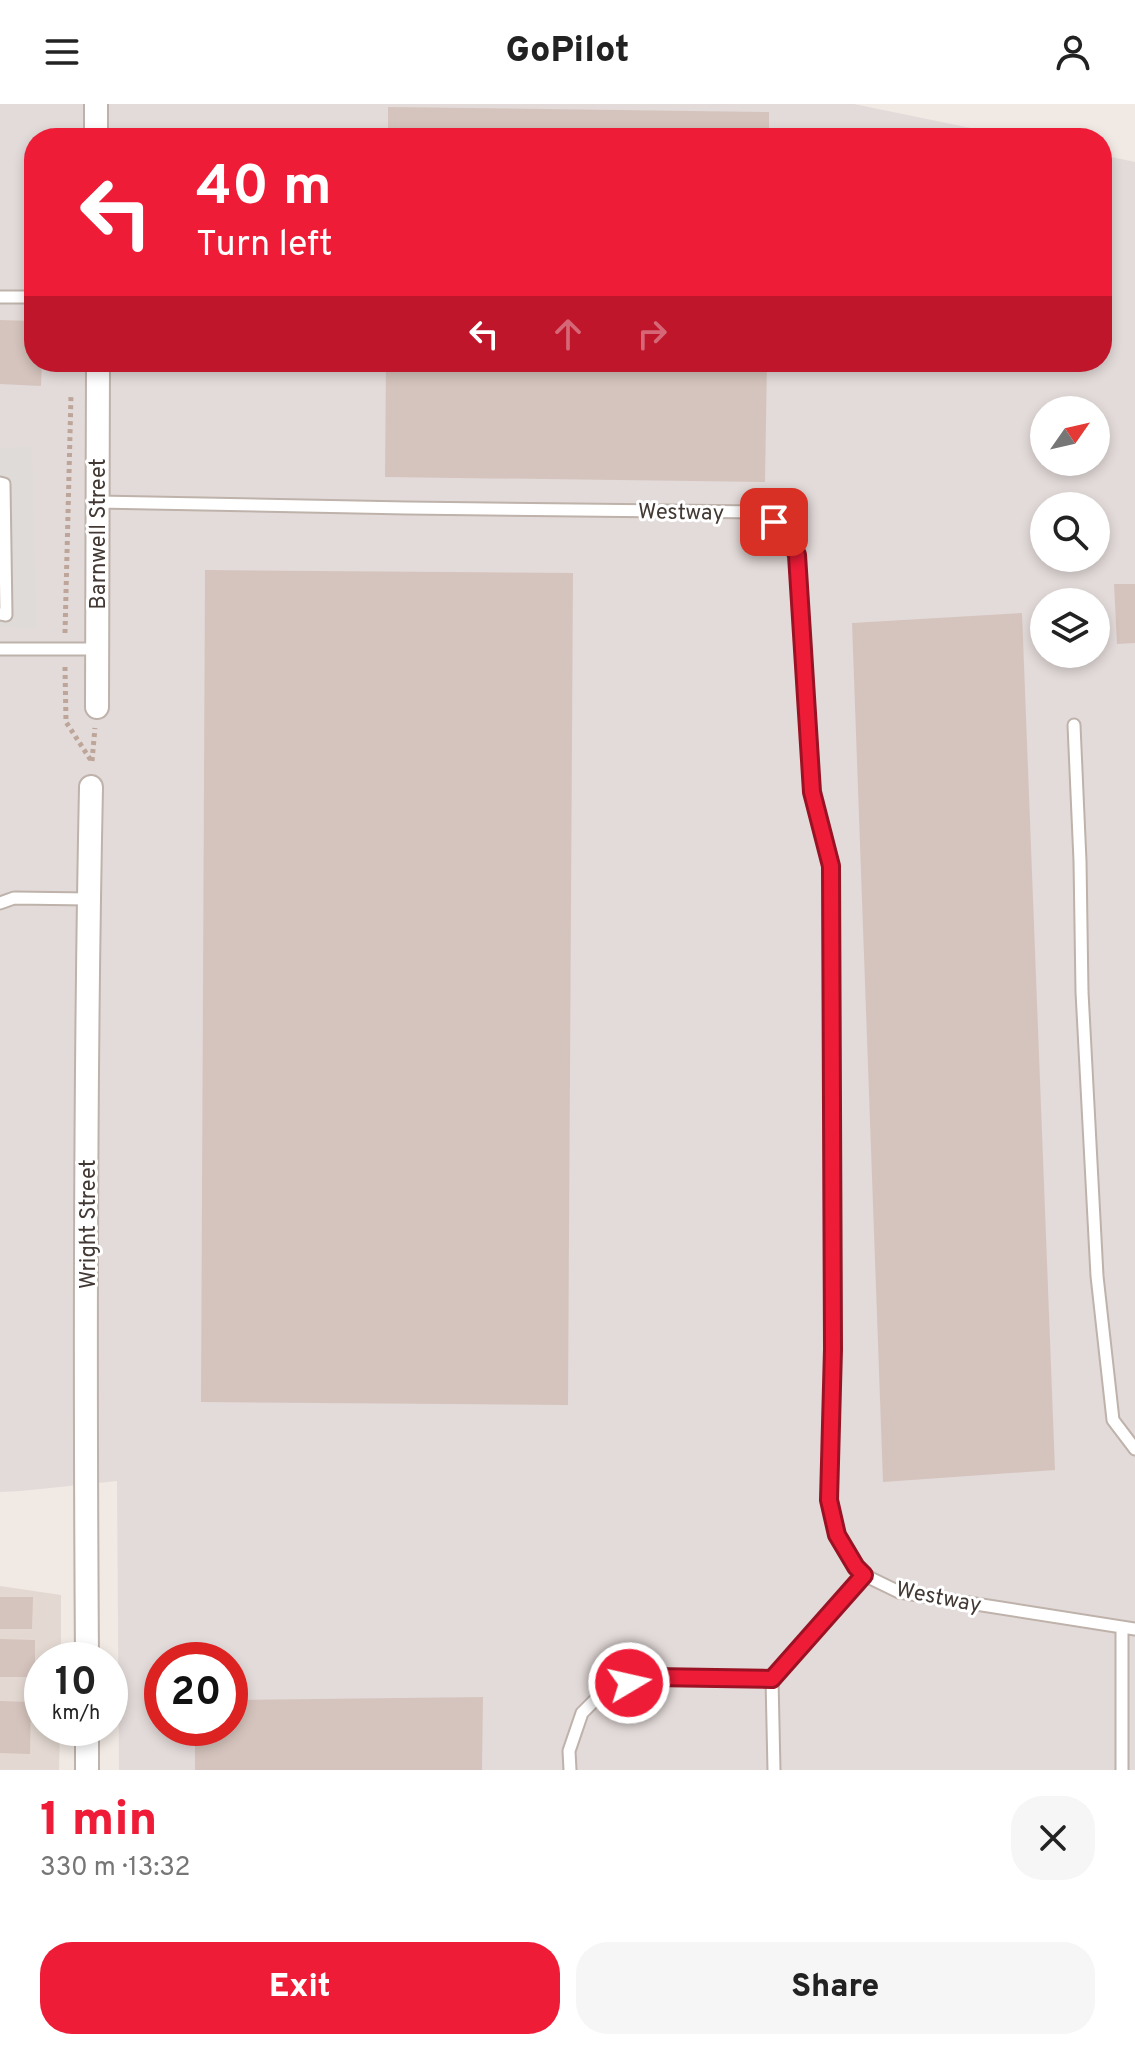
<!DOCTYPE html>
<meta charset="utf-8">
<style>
body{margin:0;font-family:Overpass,sans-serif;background:#f6f6f6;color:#222;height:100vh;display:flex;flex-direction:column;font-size:30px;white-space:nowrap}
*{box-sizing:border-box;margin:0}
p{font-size:26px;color:#767676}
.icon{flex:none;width:44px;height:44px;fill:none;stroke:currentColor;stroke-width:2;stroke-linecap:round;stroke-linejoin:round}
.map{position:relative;height:1666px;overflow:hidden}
.side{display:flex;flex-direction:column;background:#fff;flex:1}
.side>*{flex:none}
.guide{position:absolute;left:24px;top:24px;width:1088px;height:244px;border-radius:32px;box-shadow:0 4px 12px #0003;background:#ef1c38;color:#fff;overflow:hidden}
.needle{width:52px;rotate:56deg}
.fabs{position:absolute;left:1030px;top:292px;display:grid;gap:16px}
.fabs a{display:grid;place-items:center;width:80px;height:80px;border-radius:50%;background:#fff;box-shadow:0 4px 12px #0003;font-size:40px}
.speed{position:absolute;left:24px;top:1538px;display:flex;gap:16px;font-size:40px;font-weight:700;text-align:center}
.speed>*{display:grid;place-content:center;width:104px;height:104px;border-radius:50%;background:#fff;box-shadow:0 4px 12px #0003;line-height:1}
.speed small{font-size:20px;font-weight:400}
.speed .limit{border:12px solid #d22;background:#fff;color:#111}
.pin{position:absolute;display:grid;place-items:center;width:68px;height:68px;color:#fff;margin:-34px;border-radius:16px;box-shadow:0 4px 12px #0006}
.me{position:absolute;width:88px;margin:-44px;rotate:81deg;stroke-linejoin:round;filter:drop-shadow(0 0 6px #0008)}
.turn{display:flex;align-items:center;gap:28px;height:168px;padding:0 40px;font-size:36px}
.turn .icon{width:104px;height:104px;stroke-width:2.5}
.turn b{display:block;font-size:56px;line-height:68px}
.lanes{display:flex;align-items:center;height:76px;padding:0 40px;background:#0003;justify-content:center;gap:40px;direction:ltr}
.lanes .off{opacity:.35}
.round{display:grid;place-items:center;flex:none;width:84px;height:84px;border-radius:32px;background:#f6f6f6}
.summary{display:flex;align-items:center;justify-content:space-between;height:136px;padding:0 40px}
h1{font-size:48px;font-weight:800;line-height:60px;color:#ef1c38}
.cta{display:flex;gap:16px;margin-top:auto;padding:16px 40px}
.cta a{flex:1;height:92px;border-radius:32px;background:#ef1c38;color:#fff;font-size:32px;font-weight:800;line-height:92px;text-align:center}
.cta a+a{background:#f6f6f6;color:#222}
header{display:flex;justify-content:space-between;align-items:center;height:104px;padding:0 40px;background:#fff;font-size:36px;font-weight:800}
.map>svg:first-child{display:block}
.residential{fill:#e4d9d2}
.industrial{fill:#e3dbd9;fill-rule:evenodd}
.parking{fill:#dedbd9}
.building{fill:#d5c4bd}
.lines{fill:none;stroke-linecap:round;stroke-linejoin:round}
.lane-casing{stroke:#beb2aa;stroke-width:15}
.street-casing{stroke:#beb2aa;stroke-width:26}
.path{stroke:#bda699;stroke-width:5;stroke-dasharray:4 4;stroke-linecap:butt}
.lane{stroke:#fff;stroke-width:11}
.street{stroke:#fff;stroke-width:22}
.route-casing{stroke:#9b1224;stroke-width:20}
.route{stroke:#ef1c38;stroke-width:14}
.labels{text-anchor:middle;stroke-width:6;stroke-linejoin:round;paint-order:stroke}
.street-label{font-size:22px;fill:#423934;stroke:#fff}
</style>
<header><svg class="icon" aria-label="menu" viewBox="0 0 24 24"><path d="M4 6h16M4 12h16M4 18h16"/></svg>GoPilot<svg class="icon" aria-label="person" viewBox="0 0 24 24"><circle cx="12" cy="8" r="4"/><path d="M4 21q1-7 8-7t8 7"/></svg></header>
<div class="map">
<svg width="1135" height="1666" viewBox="0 0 1135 1666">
<rect width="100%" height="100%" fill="#f1e9e3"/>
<path class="residential" d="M0,1482L61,1491V1556H42V1624H60L59,1666H0Z"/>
<path class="industrial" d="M0,0H854L1019,34H34V258H1102V51L1135,58V1666H119L117,1377L21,1387L0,1388ZM1044,306H1096V358H1044ZM1044,402H1096V454H1044ZM1044,498H1096V550H1044ZM162,1556H230V1624H162Z"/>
<path class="parking" d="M32,343L36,524L0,523V344Z"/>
<path class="building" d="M388,3L769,8V34H388Z
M0,216L34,217V258H42L41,282L0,280Z
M386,258H767L765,378L385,373Z
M205,466L573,469L568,1301L201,1298Z
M1114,480H1135V539L1117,540Z
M1022,509L1055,1366L883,1378L852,519Z
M0,1493H33L32,1525H0Z
M0,1535L35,1536V1573H0Z
M483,1593L482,1666H195V1624H230V1596Z
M0,1597L31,1598L30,1650L0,1649Z"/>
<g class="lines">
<g class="lane-casing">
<path id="lane" d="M0,193H34
M0,379L4,380L6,511L0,510
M98,398L407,404L760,408L787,428L797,451L812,688L831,762L833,1245L829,1396L837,1431L856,1463L864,1471L899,1488L1135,1525
M0,545H96
M1074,621L1080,757L1082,888L1097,1172L1113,1316L1135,1345
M0,799L14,794L89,795
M1122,1523V1666
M772,1575L774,1666
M570,1666L569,1647L582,1609L606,1585L652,1573L772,1575L864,1471"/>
</g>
<g class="street-casing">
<path id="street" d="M96,0V34
M97,603L98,258
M87,1556C85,1265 85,974 91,683
M87,1624V1666"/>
</g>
<path class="path" d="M65,529L71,291
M65,563L66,618L92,658
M92,657L95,624"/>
<use href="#lane" class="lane"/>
<use href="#street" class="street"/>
</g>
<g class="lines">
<g class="route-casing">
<path id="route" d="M629,1579L652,1573L772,1575L864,1471L856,1463L837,1431L829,1396L833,1245L831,762L812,688L797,451L787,428L774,418"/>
</g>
<use href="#route" class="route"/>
</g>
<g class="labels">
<g class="street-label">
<text transform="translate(681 407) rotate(1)" y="8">Westway</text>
<text transform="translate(97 430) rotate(-90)" y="8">Barnwell Street</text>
<text transform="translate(87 1120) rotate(-90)" y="8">Wright Street</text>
<text transform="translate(939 1492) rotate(11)" y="8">Westway</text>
</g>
</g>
</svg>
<div class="fabs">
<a><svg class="needle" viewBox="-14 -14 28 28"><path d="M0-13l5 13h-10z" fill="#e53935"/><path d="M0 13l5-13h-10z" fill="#767676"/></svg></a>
<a><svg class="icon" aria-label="search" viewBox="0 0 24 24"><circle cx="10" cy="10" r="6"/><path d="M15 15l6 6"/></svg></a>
<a><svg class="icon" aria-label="layers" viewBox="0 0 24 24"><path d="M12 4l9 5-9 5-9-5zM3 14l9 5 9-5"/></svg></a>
</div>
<div class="speed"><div>10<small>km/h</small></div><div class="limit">20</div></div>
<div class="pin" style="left:774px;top:418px;background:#d93025"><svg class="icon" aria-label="arrive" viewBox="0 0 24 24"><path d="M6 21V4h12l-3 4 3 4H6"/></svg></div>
<svg class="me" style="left:629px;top:1579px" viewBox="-20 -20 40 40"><circle r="17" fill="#ef1c38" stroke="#fff" stroke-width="3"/><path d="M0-11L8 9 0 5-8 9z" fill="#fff"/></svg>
<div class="guide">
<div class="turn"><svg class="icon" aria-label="left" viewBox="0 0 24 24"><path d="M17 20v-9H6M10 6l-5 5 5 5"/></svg><div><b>40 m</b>Turn left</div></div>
<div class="lanes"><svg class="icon" aria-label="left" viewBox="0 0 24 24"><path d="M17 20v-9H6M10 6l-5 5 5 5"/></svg><svg class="icon off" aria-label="ahead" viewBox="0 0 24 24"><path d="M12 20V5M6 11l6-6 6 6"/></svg><svg class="icon off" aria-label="right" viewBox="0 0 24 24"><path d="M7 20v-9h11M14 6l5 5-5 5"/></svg></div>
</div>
</div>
<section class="side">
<div class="summary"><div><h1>1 min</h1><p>330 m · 13:32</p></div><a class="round"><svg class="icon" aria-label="close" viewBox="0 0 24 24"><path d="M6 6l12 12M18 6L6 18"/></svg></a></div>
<div class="cta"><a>Exit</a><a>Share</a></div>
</section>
